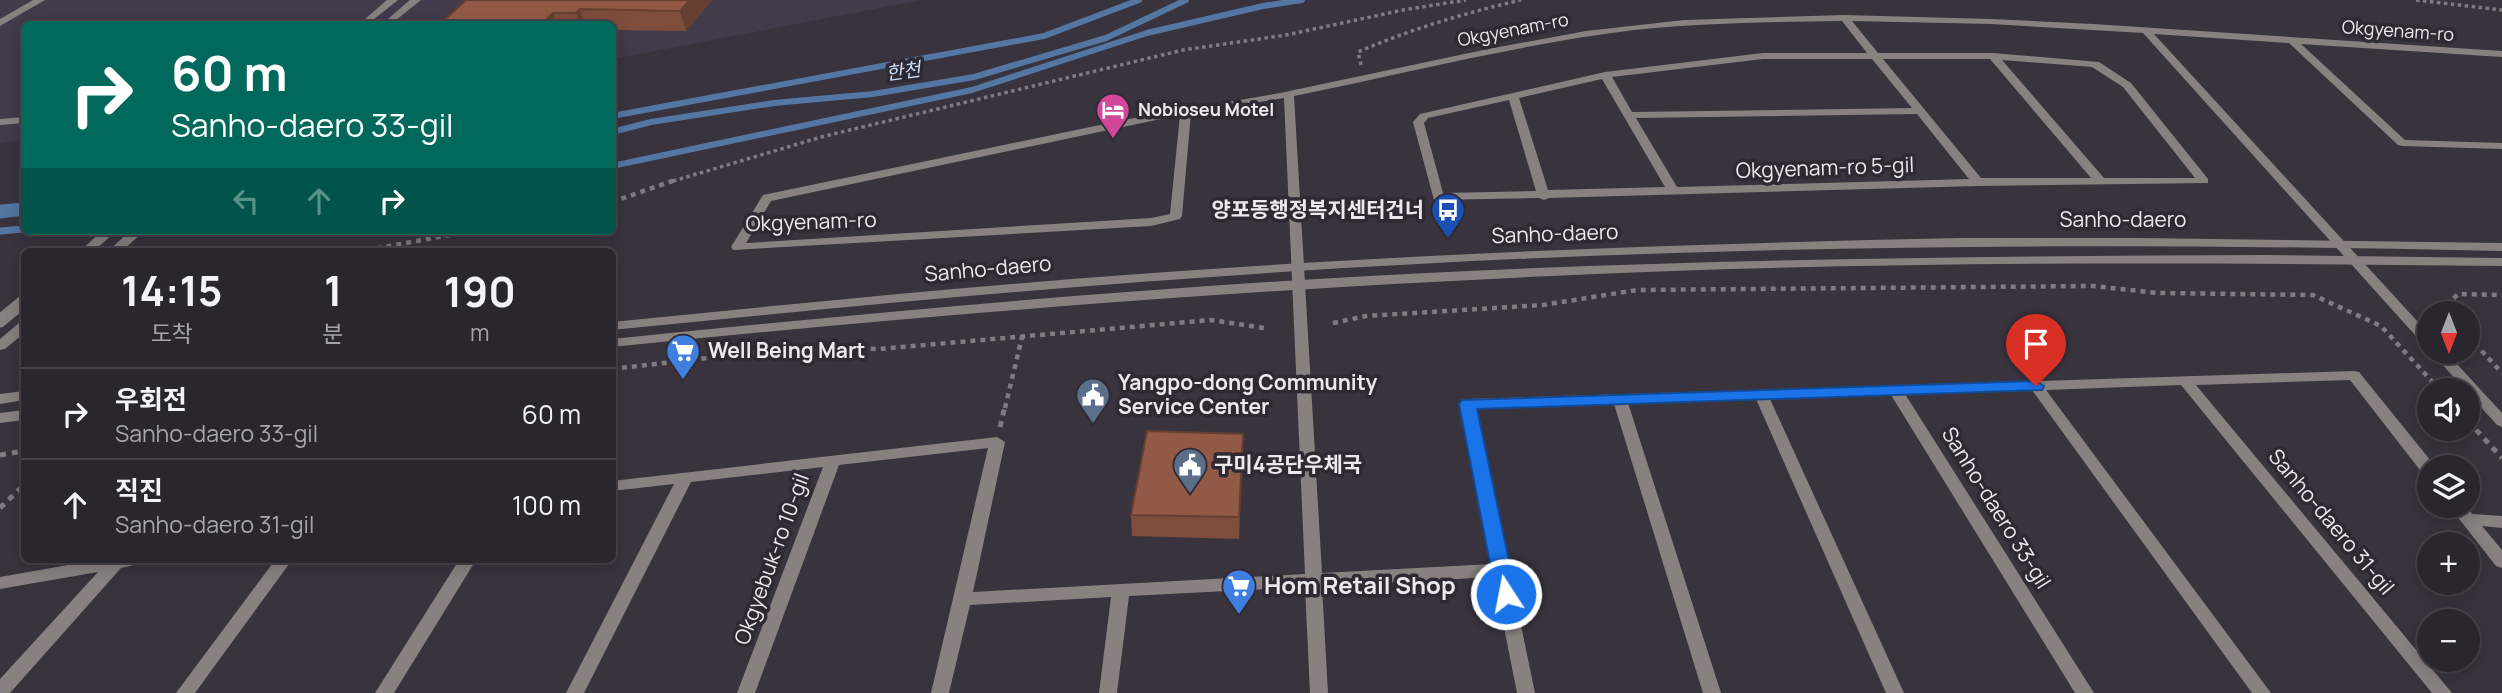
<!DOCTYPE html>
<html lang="ko">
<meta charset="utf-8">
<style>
body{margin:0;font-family:Manrope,"Noto Sans KR",sans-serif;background:#322e36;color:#f1f3f6;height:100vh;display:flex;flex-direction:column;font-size:26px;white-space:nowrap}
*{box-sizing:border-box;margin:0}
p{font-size:23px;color:#a5a5aa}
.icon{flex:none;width:38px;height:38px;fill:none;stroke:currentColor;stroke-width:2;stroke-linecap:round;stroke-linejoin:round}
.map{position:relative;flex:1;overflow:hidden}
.side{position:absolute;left:21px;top:248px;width:595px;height:315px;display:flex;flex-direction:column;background:#2a262e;border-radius:10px;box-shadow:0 4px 18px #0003,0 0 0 2px #46434a}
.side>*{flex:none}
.guide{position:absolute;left:21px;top:21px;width:595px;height:214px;border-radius:10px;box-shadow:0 4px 18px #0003,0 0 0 2px #46434a;background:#00695c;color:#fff;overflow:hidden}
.needle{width:46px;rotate:180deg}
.tools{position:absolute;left:2417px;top:301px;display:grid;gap:14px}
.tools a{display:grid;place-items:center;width:63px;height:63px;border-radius:50%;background:#2a262e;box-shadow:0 4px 18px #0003,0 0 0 2px #46434a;font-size:35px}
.pin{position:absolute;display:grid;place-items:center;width:60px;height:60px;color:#fff;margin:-72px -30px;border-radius:50% 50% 50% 0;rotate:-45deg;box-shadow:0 0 7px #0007}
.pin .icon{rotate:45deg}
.me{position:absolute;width:77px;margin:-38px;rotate:349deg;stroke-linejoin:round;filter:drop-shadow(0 0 5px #0008)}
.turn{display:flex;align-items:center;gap:24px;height:147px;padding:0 35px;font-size:32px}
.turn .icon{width:91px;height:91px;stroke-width:2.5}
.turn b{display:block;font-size:49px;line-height:60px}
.lanes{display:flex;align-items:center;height:66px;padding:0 35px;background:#0003;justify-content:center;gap:35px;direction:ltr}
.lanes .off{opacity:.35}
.eta{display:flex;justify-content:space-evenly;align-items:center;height:119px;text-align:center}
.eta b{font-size:42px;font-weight:700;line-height:49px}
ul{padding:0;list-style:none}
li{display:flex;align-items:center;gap:21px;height:91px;padding:0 35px;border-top:2px solid #46434a}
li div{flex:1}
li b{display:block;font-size:26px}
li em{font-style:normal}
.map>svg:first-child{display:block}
.built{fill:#433a4a}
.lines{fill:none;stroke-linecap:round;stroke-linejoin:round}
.stream-far1{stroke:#5476a3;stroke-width:6}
.stream{stroke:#5476a3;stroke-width:7}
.path-far2{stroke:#7f7b83;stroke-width:3.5;stroke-dasharray:3.5 3.5;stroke-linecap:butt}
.path-far1{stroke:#7f7b83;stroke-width:4.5;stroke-dasharray:5 5;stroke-linecap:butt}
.path{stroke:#7f7b83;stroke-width:5;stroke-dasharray:6 6;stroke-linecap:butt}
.service{fill:#888180;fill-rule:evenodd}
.minor{fill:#888180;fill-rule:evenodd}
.tertiary{fill:#888180;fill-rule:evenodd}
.tertiary-bridge{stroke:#888180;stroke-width:13}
.wall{fill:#7e4d3c}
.shaded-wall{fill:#663f31}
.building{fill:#925a46;stroke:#663f31;stroke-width:2}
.route{fill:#1a73e8;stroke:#114b97;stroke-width:2}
.labels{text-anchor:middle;stroke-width:7;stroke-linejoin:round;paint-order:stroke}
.far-street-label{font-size:18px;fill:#ebe8ee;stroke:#2e2933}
.far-poi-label{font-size:18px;font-weight:bold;fill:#ebe8ee;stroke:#2e2933;text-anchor:start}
.far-water-label{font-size:19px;font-style:italic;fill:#cadefa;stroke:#2e2933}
.street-label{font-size:21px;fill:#ebe8ee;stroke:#2e2933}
.poi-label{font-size:21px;font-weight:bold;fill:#ebe8ee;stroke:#2e2933;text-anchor:start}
.near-poi-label{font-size:24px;font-weight:bold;fill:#ebe8ee;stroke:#2e2933;text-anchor:start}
</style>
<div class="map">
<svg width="2502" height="693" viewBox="0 0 2502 693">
<rect width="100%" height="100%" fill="#38333d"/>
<path class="built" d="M0,0H922L613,59L612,24H24V140L0,143Z"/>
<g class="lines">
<path class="stream-far1" d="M612,116L1044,36L1139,0
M612,132L651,122L774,103L873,94L974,77L1106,38L1186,0
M612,166L972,90L1147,33L1263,6L1302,0"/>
<path class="stream" d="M0,208L24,206
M0,215L24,212
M0,231L24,229"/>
<path class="path-far2" d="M2416,0L2502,10
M1361,65L1358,52C1411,29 1465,13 1521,0
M673,181L825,136L1183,50L1286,35L1403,10L1466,0"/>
<path class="path-far1" d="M612,202L678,179
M357,252L471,231
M2446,313L2443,309L2458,294L2502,295
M1333,323L1366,316L1543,305L1637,290L2093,286L2158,293L2313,295L2381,326L2440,390
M2468,336L2502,373
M612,369L803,347L879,349L1211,320L1264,328
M1005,408L1022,337"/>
<path class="path" d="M2468,421L2502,458
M1000,427L1005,406
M0,455L24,451
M0,508L24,485"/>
<path class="service" d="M33,0H45L0,26V19Z"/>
<path class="minor" d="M1844,15L1991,19L2093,24L2502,51V57L2301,44L2405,140L2502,143V149L2402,146L2398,145L2289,43L2154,34L2429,334V346L2424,345L2143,33L1991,24L1852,21L1878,53H1993L2099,62L2131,83L2208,179V183L1978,186L1549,198L1544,200L1539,198L1434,200L1413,122L1420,114L1605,72L1763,53H1867L1842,21C1773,22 1703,23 1634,30C1520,44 1407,73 1294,96L1322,573L1492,564L1461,404L1468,399L2354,371L2359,372L2435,466L2429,467V475L2423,474L2350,380L2196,385L2452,693H2432L2181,385L2046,390L2271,693H2252L2032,390L1905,394L2094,693H2075L1891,395L1770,399L1904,693H1886L1756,399L1628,403L1721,693H1703L1614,404L1476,408L1535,693H1517L1494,577L1322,586L1328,693H1310L1305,587L1129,596L1117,693H1099L1111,597L970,605L949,693H931L988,448L839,465L755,693H737L823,467L691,482L584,693H566L674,484L612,491V481L997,437L1005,442L973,592L1305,574L1284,98L1191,113L1182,216L1180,219L1151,226L733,250L731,247L763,195L1129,119L1280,93L1488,49L1586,31L1684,20ZM1763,59H1872L1912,108L1632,112L1612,77ZM1883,59H1990L2091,178H1981ZM2002,60L2092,67L2123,87L2195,178H2104ZM1602,79L1665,187L1548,190L1519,98ZM1509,100L1536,191L1443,193L1424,123L1428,118ZM1917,114L1969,179L1677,187L1636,118ZM1180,115L1170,214L1151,218L746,243L771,201Z
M2431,352H2446L2502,413V427L2497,425Z
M2449,506H2466L2472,514L2502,516V528L2482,526L2502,550V568L2496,566Z
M96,560H140L138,564L121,568L10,693H0V679L98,572L0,589V577Z
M275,560H292L195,693H176Z
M459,560H476L394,693H375Z"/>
<path class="tertiary" d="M387,0H398L368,24H359Z
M410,0H421L391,24H382Z
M24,117V123L0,125V119Z
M102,231H116L93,252H79Z
M130,231H144L121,252H107Z
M1960,238H2141L2502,243V251C2141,243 1779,244 1418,264C1149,278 881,303 612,330V322C822,301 1031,280 1241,267C1481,251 1720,243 1960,238Z
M2265,255L2502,258V266C2185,262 1868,261 1551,276C1237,290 925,315 612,347V339C847,315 1082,293 1317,279C1633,260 1949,256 2265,255Z
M24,322V333L5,349L0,350V339L19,323Z
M24,391V400L0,404V394Z
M24,410V420L0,423V413Z"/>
<path class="tertiary-bridge" d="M0,321L24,301"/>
</g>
<path class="wall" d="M466,0H712L686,31L612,30V24H440Z
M1243,434L1239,539L1132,536L1131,515Z"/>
<path class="shaded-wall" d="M690,0H712L686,31L680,11Z
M580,9L585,24H580L576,13Z
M553,13L557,24H542Z
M1243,434V454L1239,539V517Z"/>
<path class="building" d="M466,0H690L680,11L580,9L576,13H553L542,24H440Z
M1147,431L1243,434L1239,517L1131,515Z"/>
<path class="route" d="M2036,381L2044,386L2042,390L1477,409L1516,594L1513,600L1506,602L1499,600L1496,594L1459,404L1462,400Z"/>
<defs>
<g id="hotel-pin" transform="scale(1.75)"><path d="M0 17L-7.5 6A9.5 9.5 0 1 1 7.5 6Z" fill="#d1479c" stroke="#2e2933"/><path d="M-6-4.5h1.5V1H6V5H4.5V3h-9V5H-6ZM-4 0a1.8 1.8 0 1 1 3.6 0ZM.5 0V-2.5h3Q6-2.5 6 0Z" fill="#fff"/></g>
<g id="bus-pin" transform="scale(1.75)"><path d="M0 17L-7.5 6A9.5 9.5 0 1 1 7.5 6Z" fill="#1a4fb4" stroke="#2e2933"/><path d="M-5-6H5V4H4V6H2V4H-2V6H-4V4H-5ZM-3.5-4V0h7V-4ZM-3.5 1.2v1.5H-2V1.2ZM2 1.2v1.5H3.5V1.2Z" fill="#fff"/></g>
<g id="supermarket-pin" transform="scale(1.75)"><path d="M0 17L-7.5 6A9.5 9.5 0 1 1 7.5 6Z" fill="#3f7fe0" stroke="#2e2933"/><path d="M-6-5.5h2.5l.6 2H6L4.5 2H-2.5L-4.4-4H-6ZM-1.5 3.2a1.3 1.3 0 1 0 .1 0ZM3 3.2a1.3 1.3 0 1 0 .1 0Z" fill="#fff"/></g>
<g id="civic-pin" transform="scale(1.75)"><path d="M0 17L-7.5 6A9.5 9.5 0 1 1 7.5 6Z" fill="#5c6f8a" stroke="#2e2933"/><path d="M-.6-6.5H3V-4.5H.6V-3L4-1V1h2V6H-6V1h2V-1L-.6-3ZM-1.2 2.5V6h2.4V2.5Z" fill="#fff"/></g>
</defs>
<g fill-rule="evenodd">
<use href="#hotel-pin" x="1113" y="110"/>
<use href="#bus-pin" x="1448" y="210"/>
<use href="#supermarket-pin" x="683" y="351"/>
<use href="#civic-pin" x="1093" y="395"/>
<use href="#civic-pin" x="1190" y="465"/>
<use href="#supermarket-pin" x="1239" y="586"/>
</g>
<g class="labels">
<g class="far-street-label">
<text transform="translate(1513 30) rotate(-11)" y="6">Okgyenam-ro</text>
<text transform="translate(2398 31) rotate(4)" y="6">Okgyenam-ro</text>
</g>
<g class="far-poi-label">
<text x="1138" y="116">Nobioseu Motel</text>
</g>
<g class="far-water-label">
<text transform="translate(903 71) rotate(-8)" y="7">한천</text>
</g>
<g class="street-label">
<text transform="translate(1825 168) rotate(-2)" y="7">Okgyenam-ro 5-gil</text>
<text x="2123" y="227">Sanho-daero</text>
<text transform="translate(811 222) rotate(-2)" y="7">Okgyenam-ro</text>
<text transform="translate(1555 234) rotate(-2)" y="7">Sanho-daero</text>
<text transform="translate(988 269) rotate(-5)" y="7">Sanho-daero</text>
<text transform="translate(1996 508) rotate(58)" y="7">Sanho-daero 33-gil</text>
<text transform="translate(2331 522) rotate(50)" y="7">Sanho-daero 31-gil</text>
<text transform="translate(772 559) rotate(-70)" y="7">Okgyebuk-ro 10-gil</text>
</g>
<g class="poi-label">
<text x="1424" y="217" text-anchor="end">양포동행정복지센터건너</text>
<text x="708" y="358">Well Being Mart</text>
<text x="1118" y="390">Yangpo-dong Community<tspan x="1118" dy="24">Service Center</tspan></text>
<text x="1214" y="472">구미4공단우체국</text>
</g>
<g class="near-poi-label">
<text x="1264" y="594">Hom Retail Shop</text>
</g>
</g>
</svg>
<div class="tools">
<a><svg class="needle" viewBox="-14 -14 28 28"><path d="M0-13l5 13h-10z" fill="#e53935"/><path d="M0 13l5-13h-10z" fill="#a5a5aa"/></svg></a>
<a><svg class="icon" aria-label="sound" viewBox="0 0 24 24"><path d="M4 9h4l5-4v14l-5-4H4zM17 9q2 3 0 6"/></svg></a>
<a><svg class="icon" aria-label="layers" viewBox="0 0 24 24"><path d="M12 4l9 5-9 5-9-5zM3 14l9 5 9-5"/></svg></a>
<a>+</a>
<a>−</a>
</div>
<div class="pin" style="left:2036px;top:386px;background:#d93025"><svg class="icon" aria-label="arrive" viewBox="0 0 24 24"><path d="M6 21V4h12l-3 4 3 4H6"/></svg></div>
<svg class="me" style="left:1506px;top:594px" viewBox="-20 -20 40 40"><circle r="17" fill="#1a73e8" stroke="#fff" stroke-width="3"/><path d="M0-11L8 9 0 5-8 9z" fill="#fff"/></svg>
<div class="guide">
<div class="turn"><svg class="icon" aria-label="right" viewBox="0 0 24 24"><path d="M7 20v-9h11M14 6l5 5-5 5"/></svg><div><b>60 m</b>Sanho-daero 33-gil</div></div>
<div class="lanes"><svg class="icon off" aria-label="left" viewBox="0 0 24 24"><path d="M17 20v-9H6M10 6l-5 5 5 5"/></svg><svg class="icon off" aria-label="ahead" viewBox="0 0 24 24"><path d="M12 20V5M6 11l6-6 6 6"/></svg><svg class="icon" aria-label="right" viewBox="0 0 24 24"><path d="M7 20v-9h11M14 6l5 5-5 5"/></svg></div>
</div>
<section class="side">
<div class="eta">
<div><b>14:15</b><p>도착</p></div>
<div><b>1</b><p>분</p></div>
<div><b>190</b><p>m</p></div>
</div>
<ul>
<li><svg class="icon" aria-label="right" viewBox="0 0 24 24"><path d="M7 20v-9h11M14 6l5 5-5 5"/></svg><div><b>우회전</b><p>Sanho-daero 33-gil</p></div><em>60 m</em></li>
<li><svg class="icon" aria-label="ahead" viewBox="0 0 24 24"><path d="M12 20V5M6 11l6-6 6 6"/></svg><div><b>직진</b><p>Sanho-daero 31-gil</p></div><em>100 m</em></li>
</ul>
</section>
</div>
